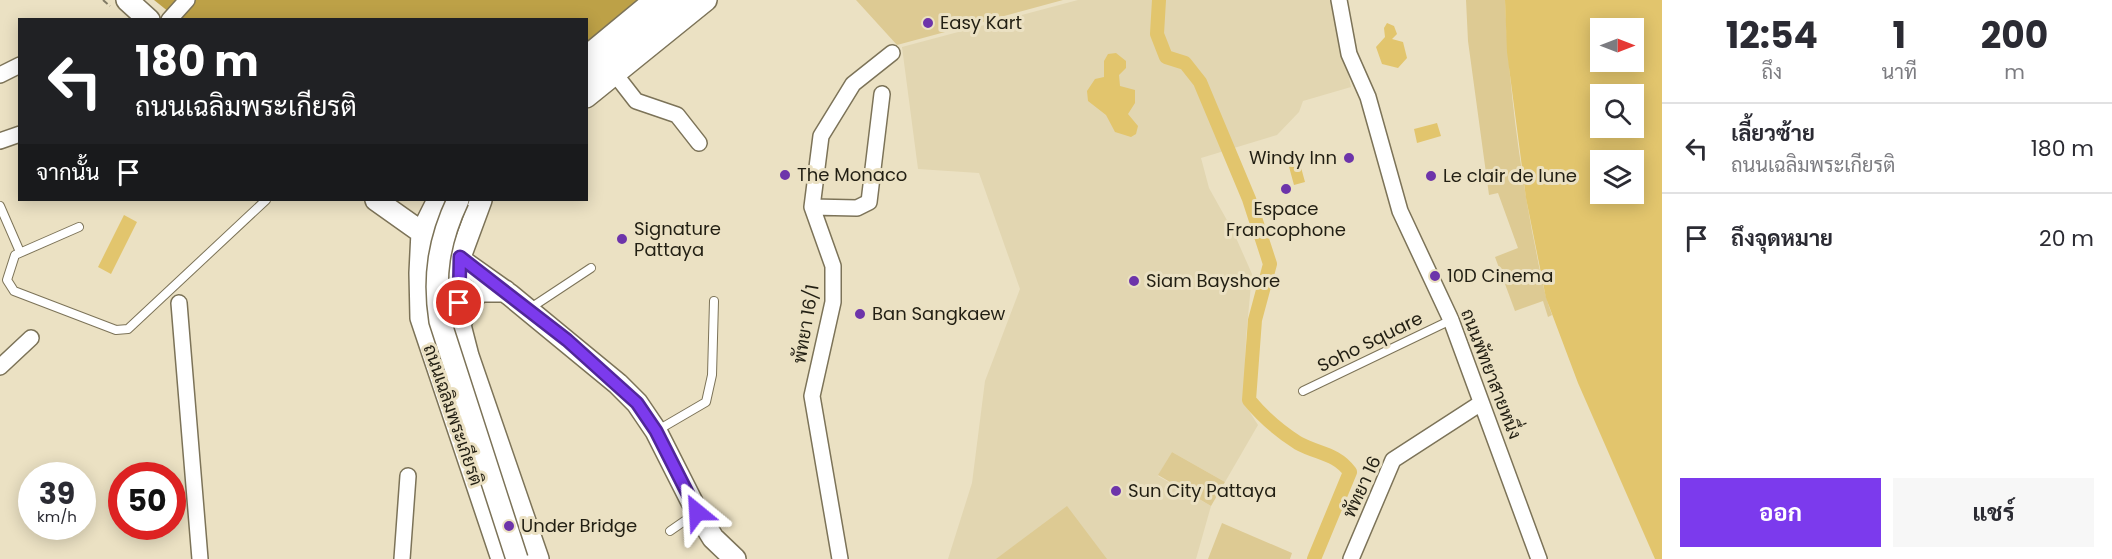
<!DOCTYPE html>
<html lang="th">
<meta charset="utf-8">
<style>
body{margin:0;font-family:Poppins,Sarabun,sans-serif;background:#f7f7f7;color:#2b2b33;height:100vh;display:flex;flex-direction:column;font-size:22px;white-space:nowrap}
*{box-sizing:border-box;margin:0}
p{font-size:20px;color:#7c7c81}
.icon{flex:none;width:33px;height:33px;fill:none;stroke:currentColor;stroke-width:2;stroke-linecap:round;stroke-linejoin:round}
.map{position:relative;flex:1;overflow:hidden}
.details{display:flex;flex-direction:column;background:#fff;width:450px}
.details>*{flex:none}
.guide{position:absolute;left:18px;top:18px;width:570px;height:183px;border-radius:0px;box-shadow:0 3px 15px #0003;background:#202124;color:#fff;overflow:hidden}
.needle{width:39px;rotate:90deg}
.fabs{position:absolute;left:1590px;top:18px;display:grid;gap:12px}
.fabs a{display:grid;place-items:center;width:54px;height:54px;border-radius:0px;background:#fff;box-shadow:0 3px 15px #0003;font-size:30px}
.speed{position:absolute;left:18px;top:462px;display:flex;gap:12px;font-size:30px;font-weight:700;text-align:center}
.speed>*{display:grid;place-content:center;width:78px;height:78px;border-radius:50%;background:#fff;box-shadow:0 3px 15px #0003;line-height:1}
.speed small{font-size:15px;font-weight:400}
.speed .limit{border:9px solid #d22;background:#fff;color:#111}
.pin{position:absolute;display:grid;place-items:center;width:51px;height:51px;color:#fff;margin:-26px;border:3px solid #fff;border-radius:50%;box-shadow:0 2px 6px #0007}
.me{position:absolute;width:66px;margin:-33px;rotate:333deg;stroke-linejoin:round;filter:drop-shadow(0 0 4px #0008)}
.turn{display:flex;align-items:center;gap:21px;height:126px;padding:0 18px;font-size:27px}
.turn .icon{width:78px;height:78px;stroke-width:2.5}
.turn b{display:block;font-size:42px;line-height:51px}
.then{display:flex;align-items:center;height:57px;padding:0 18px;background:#0003;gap:12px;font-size:22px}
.eta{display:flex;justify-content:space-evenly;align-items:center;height:102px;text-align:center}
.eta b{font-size:36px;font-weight:700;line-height:42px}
.action{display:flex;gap:12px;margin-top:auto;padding:12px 18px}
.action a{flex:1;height:69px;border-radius:0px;background:#7c3aed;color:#fff;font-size:24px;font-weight:700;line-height:69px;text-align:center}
.action a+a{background:#f7f7f7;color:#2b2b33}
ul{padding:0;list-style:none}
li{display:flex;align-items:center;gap:18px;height:90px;padding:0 18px;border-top:2px solid #e1e1e2}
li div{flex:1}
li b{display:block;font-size:22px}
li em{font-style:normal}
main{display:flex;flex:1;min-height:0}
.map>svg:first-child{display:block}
.built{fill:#e2d6b1}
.green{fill:#ddca93}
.forest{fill:#bda147}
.water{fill:#e2c56d;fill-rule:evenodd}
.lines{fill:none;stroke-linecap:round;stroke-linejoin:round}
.canal{stroke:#e2c56d;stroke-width:14}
.lane-casing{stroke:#7c7358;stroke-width:10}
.street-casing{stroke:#7c7358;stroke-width:18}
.secondary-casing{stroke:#7c7358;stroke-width:24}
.path{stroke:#817b66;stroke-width:2;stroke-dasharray:6 3;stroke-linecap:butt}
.lane{stroke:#fff;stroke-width:8}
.street{stroke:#fff;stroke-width:15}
.secondary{stroke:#fff;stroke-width:21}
.secondary-bridge-casing{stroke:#7c7358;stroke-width:24;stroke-linecap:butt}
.secondary-bridge{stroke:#fff;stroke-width:21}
.route-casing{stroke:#51269a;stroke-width:15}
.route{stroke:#7c3aed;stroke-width:10}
.poi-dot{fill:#6d34aa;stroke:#ebe1c3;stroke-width:2}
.labels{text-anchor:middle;stroke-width:6;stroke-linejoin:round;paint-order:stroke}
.poi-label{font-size:18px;fill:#221f13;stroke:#ebe1c3;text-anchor:start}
.street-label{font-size:18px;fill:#221f13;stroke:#ebe1c3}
</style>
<main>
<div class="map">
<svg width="1662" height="559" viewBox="0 0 1662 559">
<rect width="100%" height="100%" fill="#ebe1c3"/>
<path class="built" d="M1078,0H1332L1351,87L1303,101L1299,112L1277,135L1201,158L1209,188L1233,231L1252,274L1246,338L1244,403L1258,425L1225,482L1172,452L1158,476L1211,506L1196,559H948L972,483L985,381L1020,289L979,173L918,169L902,47Z"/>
<path class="green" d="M856,0H1063L897,45Z
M1466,0H1505C1508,77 1518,155 1532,231C1538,259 1542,288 1552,315L1548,317L1543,301L1515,311L1495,257L1518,248L1498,193L1489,195L1468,41Z
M1172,452L1225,482L1211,506L1158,475Z
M1067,506L1107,559H996Z
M1222,523L1292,553L1290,559H1208Z"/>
<path class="forest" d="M154,0H643L587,47L586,20H179Z"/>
<path class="water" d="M1505,0H1662V559H1655L1578,383L1546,298L1526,198L1507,52ZM1634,28V62H1600V28ZM1634,94V128H1600V94ZM1634,160V194H1600V160Z
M1387,23L1394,26L1397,34L1392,39L1403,42L1407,58L1398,68L1382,64L1376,47L1385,37L1384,28Z
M1116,53L1126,61V68L1119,75L1120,86L1135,90V103L1128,114L1138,126L1136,134L1131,137L1115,132L1106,115L1088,101L1087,91L1095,79L1104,77V61L1108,54Z
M1437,123L1441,136L1417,143L1414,129Z
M1299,160L1305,182L1294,185L1288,163Z
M124,215L137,222L111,274L98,267Z"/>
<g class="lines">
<path class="canal" d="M1159,0L1157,34L1166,57L1185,63L1200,82L1249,199L1270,264L1255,320L1249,400C1263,417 1279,431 1298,443C1318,454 1336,453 1350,472L1314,559"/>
<g class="lane-casing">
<path id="lane" d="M0,206L20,252
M79,227L15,255L7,280L14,291L116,330L128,329L266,200
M529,309L591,268
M1303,391L1451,320
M658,430L706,402L712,375L714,301
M670,531L696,513"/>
</g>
<g class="street-casing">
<path id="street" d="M1339,0L1349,54L1368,97L1400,211L1451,320L1539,559
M169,20L187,0
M615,74L636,101L677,115L699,143
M0,75L20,65
M0,141L20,134
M812,207L857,208L869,202L882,94
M179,303L200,559
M0,367L31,338
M402,559L408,476
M840,559L812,396L833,302V266L812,207L821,136L853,84L892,53
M1351,559L1393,460L1481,403"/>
</g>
<g class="secondary-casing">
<path id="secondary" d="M127,0L149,20
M586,57L655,0
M586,77L680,0
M586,97L706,0
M376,200L510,295L618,384L637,403L656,431L697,512L713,538L735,559
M438,200L422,232L420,273L421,318L502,559
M481,200L460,257L459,321L468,356L538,559
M461,322L469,302L480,291H505"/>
</g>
<path class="path" d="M103,0L110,6"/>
<use href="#lane" class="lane"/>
<use href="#street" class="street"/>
<use href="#secondary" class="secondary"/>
<g class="secondary-bridge-casing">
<path id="secondary-bridge" d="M458,200C439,240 433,277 440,321L517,559"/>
</g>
<use href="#secondary-bridge" class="secondary-bridge"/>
</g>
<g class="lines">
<g class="route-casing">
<path id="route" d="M459,303L460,257L567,340L637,403L656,431L697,512"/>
</g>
<use href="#route" class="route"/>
</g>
<g class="poi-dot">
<circle cx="928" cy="23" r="6"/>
<circle cx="1349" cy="158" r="6"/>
<circle cx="785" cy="175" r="6"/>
<circle cx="1431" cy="176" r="6"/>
<circle cx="1286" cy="189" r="6"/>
<circle cx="622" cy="239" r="6"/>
<circle cx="1435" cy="276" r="6"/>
<circle cx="1134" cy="281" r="6"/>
<circle cx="860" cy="314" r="6"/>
<circle cx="1116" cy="491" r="6"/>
<circle cx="509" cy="526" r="6"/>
</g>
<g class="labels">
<g class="poi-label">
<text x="940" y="29">Easy Kart</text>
<text x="1337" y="164" text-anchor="end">Windy Inn</text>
<text x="797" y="181">The Monaco</text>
<text x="1443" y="182">Le clair de lune</text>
<text x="1286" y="215" text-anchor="middle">Espace<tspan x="1286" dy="21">Francophone</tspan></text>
<text x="634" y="235">Signature<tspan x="634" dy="21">Pattaya</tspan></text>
<text x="1447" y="282">10D Cinema</text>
<text x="1146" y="287">Siam Bayshore</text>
<text x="872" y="320">Ban Sangkaew</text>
<text x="1128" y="497">Sun City Pattaya</text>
<text x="521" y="532">Under Bridge</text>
</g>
<g class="street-label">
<text transform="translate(806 324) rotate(-80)" y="6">พัทยา 16/1</text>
<text transform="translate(1370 342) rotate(-26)" y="6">Soho Square</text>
<text transform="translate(1491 374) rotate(69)" y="6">ถนนพัทยาสายหนึ่ง</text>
<text transform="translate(453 415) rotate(71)" y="6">ถนนเฉลิมพระเกียรติ</text>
<text transform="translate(1362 487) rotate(-65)" y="6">พัทยา 16</text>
</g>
</g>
</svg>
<div class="fabs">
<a><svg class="needle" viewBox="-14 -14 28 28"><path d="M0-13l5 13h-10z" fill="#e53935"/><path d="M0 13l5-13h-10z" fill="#7c7c81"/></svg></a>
<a><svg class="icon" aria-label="search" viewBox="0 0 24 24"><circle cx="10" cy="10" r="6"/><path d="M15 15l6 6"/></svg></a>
<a><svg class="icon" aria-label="layers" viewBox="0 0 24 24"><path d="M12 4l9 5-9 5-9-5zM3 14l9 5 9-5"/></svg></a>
</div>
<div class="speed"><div>39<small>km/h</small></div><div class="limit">50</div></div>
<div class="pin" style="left:459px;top:303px;background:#d93025"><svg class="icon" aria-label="arrive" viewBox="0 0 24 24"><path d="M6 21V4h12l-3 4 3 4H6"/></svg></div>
<svg class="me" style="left:697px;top:512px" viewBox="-20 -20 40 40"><path d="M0-17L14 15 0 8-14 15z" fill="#7c3aed" stroke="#fff" stroke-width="4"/></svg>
<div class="guide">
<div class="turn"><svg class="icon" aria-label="left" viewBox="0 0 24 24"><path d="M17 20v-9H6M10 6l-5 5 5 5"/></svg><div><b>180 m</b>ถนนเฉลิมพระเกียรติ</div></div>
<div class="then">จากนั้น<svg class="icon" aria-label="arrive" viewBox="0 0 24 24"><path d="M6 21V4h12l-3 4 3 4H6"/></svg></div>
</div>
</div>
<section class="details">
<div class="eta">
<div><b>12:54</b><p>ถึง</p></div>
<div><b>1</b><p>นาที</p></div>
<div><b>200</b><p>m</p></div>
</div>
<ul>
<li><svg class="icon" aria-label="left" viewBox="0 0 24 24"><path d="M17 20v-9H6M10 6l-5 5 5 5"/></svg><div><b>เลี้ยวซ้าย</b><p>ถนนเฉลิมพระเกียรติ</p></div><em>180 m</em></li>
<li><svg class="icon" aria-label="arrive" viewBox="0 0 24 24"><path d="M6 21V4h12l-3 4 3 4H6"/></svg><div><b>ถึงจุดหมาย</b></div><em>20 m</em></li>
</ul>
<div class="action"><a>ออก</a><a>แชร์</a></div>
</section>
</main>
